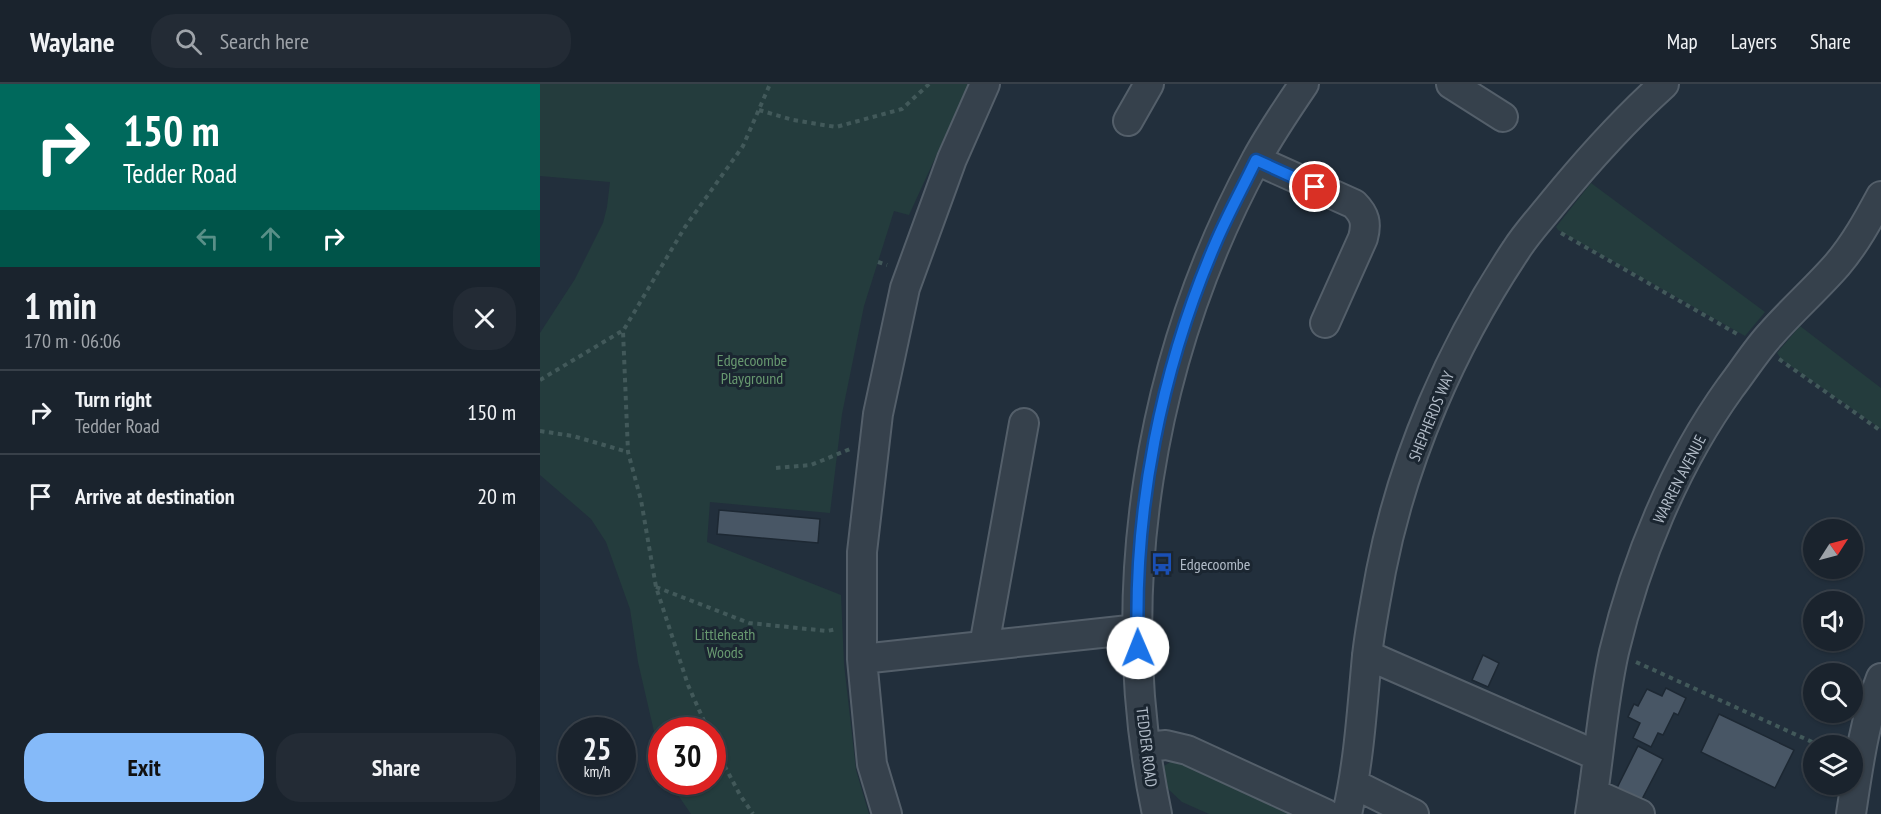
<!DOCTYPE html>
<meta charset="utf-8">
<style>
body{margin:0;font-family:"PT Sans Narrow",sans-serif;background:#232b35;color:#f1f3f6;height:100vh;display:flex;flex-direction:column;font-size:22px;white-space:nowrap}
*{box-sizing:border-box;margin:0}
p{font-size:20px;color:#9fa4aa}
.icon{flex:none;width:33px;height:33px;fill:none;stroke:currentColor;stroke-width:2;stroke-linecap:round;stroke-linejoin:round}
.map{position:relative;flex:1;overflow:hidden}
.drawer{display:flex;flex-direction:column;background:#1a232d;width:540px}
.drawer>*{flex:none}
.hud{background:#00695c;color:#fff;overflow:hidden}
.needle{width:39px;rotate:54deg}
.buttons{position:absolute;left:1263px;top:435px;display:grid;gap:12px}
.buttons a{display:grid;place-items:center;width:60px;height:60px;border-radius:50%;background:#1a232d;box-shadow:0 2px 4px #0004,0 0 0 2px #384049;font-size:30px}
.speed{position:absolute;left:18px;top:633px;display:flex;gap:12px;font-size:30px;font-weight:700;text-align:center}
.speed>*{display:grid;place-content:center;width:78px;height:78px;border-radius:50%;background:#1a232d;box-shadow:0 2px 4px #0004,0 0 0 2px #384049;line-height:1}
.speed small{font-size:15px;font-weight:400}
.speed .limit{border:9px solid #d22;background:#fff;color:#111}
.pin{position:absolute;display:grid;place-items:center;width:51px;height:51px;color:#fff;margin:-26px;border:3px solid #fff;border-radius:50%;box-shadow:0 2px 6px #0007}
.me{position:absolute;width:66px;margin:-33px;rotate:359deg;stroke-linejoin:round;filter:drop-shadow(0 0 4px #0008)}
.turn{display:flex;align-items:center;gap:21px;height:126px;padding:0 24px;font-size:27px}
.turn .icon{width:78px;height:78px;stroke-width:2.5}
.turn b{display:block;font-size:42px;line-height:51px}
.lanes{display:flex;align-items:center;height:57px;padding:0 24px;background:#0003;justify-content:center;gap:30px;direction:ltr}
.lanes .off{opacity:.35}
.round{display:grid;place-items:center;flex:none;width:63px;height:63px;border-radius:24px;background:#232b35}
.overview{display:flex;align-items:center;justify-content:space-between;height:102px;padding:0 24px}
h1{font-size:36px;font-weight:600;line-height:45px}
.cta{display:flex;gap:12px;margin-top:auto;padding:12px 24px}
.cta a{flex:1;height:69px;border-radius:24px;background:#85baf9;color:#111;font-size:24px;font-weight:600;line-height:69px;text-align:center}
.cta a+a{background:#232b35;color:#f1f3f6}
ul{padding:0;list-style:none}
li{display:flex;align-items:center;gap:18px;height:84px;padding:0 24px;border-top:2px solid #384049}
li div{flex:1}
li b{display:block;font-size:22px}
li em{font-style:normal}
header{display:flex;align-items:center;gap:36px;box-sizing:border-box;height:84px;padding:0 30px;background:#1a232d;border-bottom:2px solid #384049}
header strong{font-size:28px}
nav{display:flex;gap:33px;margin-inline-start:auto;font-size:21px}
.search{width:420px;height:54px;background:#232b35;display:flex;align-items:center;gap:15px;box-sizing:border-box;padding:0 21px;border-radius:24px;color:#9fa4aa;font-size:22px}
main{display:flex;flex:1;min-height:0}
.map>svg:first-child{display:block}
.green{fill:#243c3d}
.building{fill:#485665;stroke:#1d2833;stroke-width:1.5}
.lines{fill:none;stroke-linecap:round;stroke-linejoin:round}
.minor-casing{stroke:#545f6a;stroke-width:32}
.path{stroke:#42595a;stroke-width:4;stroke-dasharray:4.5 4.5;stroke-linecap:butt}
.minor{stroke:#36414c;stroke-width:28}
.route-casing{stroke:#114b97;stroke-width:15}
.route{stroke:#1a73e8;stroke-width:10}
.labels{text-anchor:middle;stroke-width:6;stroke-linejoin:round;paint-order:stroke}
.park-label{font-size:16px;fill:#689970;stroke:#1b2631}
.street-label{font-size:16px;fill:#b2bcc8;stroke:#1b2631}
.poi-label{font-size:16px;fill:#b2bcc8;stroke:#1b2631;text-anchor:start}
</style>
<header>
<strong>Waylane</strong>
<div class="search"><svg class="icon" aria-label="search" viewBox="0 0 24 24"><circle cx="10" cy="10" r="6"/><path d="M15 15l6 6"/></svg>Search here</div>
<nav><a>Map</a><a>Layers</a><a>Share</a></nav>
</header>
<main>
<section class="drawer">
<div class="hud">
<div class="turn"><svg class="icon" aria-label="right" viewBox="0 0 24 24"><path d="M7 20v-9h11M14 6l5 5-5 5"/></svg><div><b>150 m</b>Tedder Road</div></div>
<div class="lanes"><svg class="icon off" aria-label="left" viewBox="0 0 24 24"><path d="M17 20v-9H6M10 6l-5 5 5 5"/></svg><svg class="icon off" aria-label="ahead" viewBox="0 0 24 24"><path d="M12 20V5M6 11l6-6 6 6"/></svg><svg class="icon" aria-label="right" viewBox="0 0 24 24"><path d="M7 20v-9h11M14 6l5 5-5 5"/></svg></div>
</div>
<div class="overview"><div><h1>1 min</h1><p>170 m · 06:06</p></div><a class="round"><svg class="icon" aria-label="close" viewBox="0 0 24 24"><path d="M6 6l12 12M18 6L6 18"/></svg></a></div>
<ul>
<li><svg class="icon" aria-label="right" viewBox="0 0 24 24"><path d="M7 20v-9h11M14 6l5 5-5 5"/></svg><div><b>Turn right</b><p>Tedder Road</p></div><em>150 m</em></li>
<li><svg class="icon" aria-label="arrive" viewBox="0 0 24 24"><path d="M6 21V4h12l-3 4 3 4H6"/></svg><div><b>Arrive at destination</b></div><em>20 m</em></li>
</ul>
<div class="cta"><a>Exit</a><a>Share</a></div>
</section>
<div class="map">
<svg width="1341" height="730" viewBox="0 0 1341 730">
<rect width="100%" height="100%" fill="#222f3c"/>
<path class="green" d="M0,0H429L369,131L354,127L324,222L302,330L290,429L170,418L167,458L301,511L304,580L316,686L329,730H151L129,698H172V646H122L121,678L98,578L90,525L66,458L51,435L0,391V249L35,195L63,139L67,123L70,98L0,92Z
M1051,99L1225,228L1205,252L1018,146L1016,143Z
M1260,242L1341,304V345L1242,276L1237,269Z
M637,674L765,730H669L642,718L627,704L624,682Z"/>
<path class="building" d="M179,426L280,435L278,459L177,450Z
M943,571L959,579L948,603L932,596Z
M1126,604L1146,614L1138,631L1134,629L1123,651L1118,649L1111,663L1093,654L1100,639L1088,633L1094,620L1098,622L1107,605L1122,612Z
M1179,630L1254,666L1235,704L1161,668Z
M1098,662L1123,675L1100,719L1076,706Z"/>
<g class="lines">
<g class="minor-casing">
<path id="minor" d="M911,0L963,33
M588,37L609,0
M716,76L814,120C825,131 827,139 823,154L785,239
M444,562L484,339
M827,571L1058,672
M322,575L598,545
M606,663L626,661L647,666L786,730
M814,700L874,730
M1053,709L1100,730
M347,730L332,680L322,575V468L338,330L365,204L412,75L445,0
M617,730C570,509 609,274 716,76C730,50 747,25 764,0
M807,730C819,678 822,625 827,572C830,544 836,515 841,487C863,374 912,262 976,166C986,150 1000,135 1012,120C1047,77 1083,37 1124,0
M1050,730C1059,676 1062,622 1074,568C1096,476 1134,382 1190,304C1204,286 1216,266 1231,250C1252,226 1276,205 1297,181C1315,160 1328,136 1341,112
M1311,730C1318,684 1324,637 1341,594"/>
</g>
<path class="path" d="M219,26L253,36L296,43L362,25L389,0
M1021,149L1199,251
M338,178L347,181
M1239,275L1341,347
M0,296L82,247
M0,347L33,352L88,368
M236,384L271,381L310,365
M116,503L209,539L287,547L297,545
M1096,578L1281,662
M168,646L148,601L116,503L101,416L88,368L83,247L145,143L203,62L230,0
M172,658L200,711L213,730"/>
<use href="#minor" class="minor"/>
</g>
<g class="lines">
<g class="route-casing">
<path id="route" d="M598,564C593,426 621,285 676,158C688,130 703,103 716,76L775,103"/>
</g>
<use href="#route" class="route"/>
</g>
<defs>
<g id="bus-bare" transform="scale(1.8)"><path d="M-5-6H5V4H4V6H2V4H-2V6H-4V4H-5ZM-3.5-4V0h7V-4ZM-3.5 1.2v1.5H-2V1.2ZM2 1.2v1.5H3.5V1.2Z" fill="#1a4fb4" stroke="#1b2631" stroke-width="2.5" paint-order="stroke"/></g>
</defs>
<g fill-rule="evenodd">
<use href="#bus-bare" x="622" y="480"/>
</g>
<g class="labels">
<g class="park-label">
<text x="212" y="282">Edgecoombe<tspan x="212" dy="18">Playground</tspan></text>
<text x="185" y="556">Littleheath<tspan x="185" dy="18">Woods</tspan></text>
</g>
<g class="street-label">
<text transform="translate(891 332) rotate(-68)" y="6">SHEPHERDS WAY</text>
<text transform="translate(1139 395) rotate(-63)" y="6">WARREN AVENUE</text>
<text transform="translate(607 663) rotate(83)" y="6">TEDDER ROAD</text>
</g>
<g class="poi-label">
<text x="640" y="486">Edgecoombe</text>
</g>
</g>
</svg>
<div class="buttons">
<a><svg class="needle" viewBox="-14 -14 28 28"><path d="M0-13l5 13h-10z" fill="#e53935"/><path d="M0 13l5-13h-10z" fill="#9fa4aa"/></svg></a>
<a><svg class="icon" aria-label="sound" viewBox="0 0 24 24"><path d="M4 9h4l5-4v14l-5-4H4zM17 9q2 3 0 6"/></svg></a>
<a><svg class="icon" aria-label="search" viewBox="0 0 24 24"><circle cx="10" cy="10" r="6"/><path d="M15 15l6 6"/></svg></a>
<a><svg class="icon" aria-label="layers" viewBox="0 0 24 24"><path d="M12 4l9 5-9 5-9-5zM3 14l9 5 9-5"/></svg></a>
</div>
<div class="speed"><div>25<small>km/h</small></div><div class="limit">30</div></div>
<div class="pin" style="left:775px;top:103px;background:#d93025"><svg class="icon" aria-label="arrive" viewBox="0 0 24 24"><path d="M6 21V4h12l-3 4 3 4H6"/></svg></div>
<svg class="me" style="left:598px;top:564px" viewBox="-20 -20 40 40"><circle r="19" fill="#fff"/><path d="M0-13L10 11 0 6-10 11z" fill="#1a73e8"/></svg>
</div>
</main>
